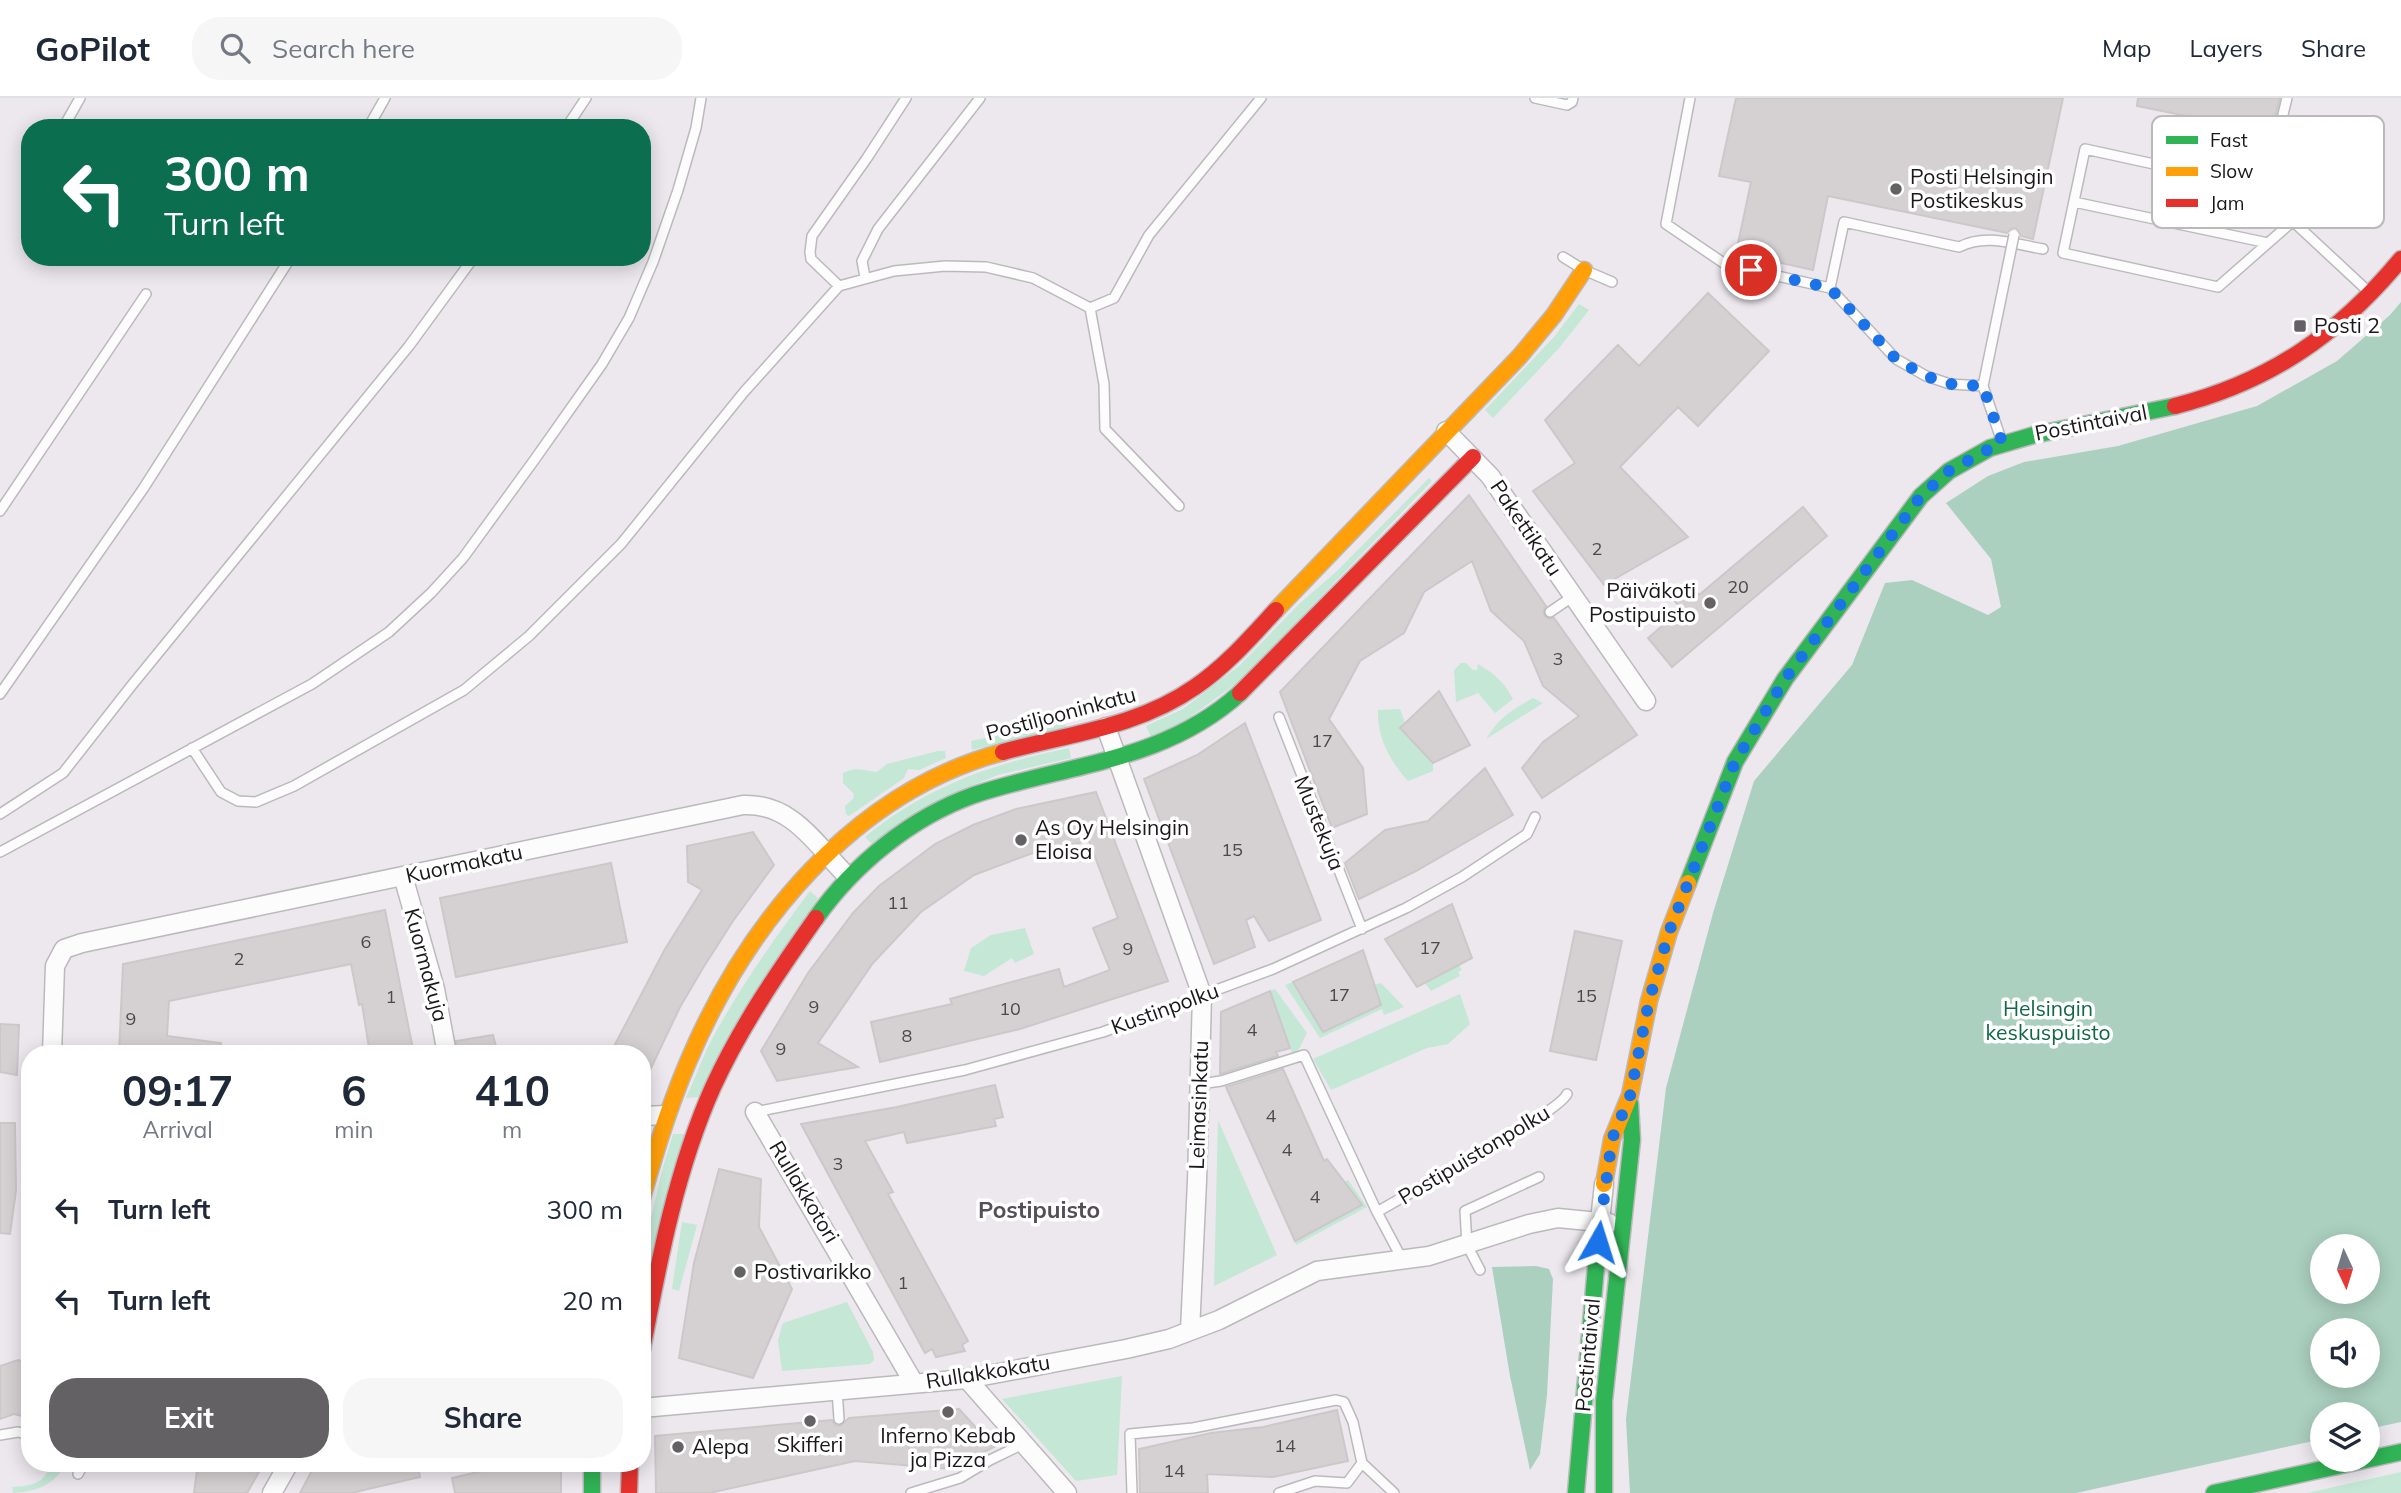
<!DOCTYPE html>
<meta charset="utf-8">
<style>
body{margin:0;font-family:Mulish,sans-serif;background:#f6f6f7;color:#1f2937;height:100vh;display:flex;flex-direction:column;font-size:26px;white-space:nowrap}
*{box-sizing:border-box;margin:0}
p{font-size:23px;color:#747a83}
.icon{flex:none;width:38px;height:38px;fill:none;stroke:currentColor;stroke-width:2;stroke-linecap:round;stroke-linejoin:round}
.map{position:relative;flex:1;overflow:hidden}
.panel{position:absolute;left:21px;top:947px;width:630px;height:427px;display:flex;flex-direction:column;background:#fff;border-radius:28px;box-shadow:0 4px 18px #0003}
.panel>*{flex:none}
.banner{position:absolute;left:21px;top:21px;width:630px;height:147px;border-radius:28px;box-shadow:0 4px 18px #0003;background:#0b6e4f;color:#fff;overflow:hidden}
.needle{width:46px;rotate:176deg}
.buttons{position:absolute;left:2310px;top:1136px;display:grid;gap:14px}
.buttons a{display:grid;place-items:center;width:70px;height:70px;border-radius:50%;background:#fff;box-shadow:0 4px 18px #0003;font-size:35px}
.pin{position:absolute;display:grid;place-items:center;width:60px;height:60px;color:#fff;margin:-30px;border:4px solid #fff;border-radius:50%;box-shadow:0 2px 7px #0007}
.me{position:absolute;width:77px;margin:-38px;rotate:6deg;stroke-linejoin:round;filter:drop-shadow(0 0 5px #0008)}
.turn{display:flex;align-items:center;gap:24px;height:147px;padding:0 28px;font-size:32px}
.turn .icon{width:91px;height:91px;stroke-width:2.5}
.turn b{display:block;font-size:49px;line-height:60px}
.eta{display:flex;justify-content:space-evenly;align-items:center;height:119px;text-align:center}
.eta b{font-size:42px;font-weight:700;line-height:49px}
.primary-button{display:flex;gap:14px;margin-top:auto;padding:14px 28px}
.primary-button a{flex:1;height:80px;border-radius:28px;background:#646165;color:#fff;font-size:28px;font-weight:700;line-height:80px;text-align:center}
.primary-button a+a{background:#f6f6f7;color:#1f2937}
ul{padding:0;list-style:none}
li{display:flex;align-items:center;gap:21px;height:91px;padding:0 28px}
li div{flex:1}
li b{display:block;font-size:26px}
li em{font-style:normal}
header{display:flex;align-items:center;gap:42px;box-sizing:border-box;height:98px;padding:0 35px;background:#fff;border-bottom:2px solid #e0e1e3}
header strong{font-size:33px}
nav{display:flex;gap:38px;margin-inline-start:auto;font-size:24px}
.search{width:490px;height:63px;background:#f6f6f7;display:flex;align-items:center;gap:18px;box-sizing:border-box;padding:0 24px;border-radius:28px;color:#747a83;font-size:26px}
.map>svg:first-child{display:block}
.green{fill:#c4e7d6}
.forest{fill:#abd0bf;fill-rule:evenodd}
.building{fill:#d5d1d3;stroke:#ccc8c9;stroke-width:2}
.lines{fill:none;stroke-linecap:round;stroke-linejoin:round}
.lane-casing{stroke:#bcb9bd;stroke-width:12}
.street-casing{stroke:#bcb9bd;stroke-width:21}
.fast-casing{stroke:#bcb9bd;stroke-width:19}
.slow-casing{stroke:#bcb9bd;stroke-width:19}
.jam-casing{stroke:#bcb9bd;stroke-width:19}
.lane{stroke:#fcfcfc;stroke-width:9}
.street{stroke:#fcfcfc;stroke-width:18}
.fast{stroke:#30b455;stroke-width:16}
.slow{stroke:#ff9f0a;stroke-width:16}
.jam{stroke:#e5322d;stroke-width:16}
.lane-bridge-casing{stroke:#bcb9bd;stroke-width:12;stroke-linecap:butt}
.lane-bridge{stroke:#fcfcfc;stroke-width:9}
.route{stroke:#1a73e8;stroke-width:12;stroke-dasharray:0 21.6}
.poi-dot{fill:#646165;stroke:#fff;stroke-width:2.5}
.labels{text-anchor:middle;stroke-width:7;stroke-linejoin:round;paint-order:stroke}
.number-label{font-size:18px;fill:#4c494c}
.poi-label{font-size:21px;fill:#1b181b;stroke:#fff;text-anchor:start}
.street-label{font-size:21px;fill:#1b181b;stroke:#fff}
.park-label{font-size:21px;fill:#126846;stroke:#fff}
.neighbourhood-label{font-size:23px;font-weight:bold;fill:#544e56;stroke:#fff}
.key{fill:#fff;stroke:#bbbabb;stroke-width:2}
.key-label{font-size:19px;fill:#1b181b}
</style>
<header>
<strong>GoPilot</strong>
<div class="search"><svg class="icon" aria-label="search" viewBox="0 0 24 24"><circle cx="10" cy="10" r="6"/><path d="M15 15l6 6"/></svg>Search here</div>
<nav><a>Map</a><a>Layers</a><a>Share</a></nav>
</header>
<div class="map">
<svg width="2401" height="1395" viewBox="0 0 2401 1395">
<rect width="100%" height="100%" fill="#ece8ee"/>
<path class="green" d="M1579,206L1589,212L1560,249L1493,320L1485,312L1554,239Z
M1429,380L1432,383L1241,582L1186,622L1151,639L1146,628L1183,611L1239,568L1299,506L1336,474Z
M1461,565H1466L1473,572H1477L1478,566C1496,577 1503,583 1513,601L1495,615L1478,595L1456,604L1454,572Z
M1533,600L1543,605L1486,641C1500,619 1510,613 1533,600Z
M1400,611L1405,625L1400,630L1433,665V673L1408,683C1390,663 1377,640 1378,612Z
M1064,623L1066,629L972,652L971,643Z
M1069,650L1071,660L998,677L966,690L872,746L865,739C927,688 992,666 1069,650Z
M938,653H945L946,660L919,672L908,671L904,680L849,718L846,716L845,708L853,701L854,696L843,685V675C857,668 863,673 877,674L887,666Z
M810,793L818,800L698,999L686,1000C695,981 702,960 712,941C740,889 774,841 810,793Z
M1025,830L1034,856L1015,865L1012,860L984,878L964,873L971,850L991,837Z
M1459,867L1462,872L1458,874L1460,878L1431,893L1425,885Z
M1293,884L1323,934L1380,907L1374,887L1381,885L1404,909L1384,917L1382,911L1320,940L1285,887Z
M1275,891L1307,935L1298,953L1292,955L1270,893Z
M1460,896L1470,926L1448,946L1427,950L1331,992L1313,961Z
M1218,1022L1277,1157L1214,1188Z
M673,1036H685L642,1211V1159L662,1073Z
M1348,1082L1367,1109L1296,1147L1295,1143L1361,1107L1345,1084Z
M682,1124L697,1127L679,1193L672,1191Z
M847,1204L873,1254L874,1262L870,1266L782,1273L778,1242L783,1225Z
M1122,1278L1117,1377L1076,1383L1002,1301Z
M52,1365H66C54,1388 37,1393 13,1395L12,1389C35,1387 42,1387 52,1365Z
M2401,1374V1395H2307Z"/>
<path class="forest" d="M2401,204V1324L2368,1331V1316H2322V1341L2076,1395H1630L1626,1321L1666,990L1713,815L1754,683L1852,567L1885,485L1912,482L1988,517L2001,509L1991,461L1946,405L1988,378L2024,364L2118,348L2257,308L2337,263L2390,217ZM2322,1148H2368V1194H2322ZM2322,1232H2368V1278H2322Z
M1536,1168L1549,1171L1553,1181L1547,1297L1540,1356L1530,1372L1510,1278L1492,1169Z"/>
<path class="building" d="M1736,0H2063L2033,141L2021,138L2016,130L2011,131L2007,135L1828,98L1813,172L1736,155L1751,84L1719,78Z
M2138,0H2280L2271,35L2137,8Z
M1708,195L1769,253L1698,328L1678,309L1620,369L1688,439L1604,487L1533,393L1575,365L1545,322L1618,247L1639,268Z
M1469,397L1546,508L1543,514L1545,518L1550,521L1554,520L1637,637L1542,700L1522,670L1543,644L1579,618L1543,588L1524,543L1491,513L1472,463L1424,494L1404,535L1360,563L1329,621L1363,670L1367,716L1332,730L1280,594Z
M1803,409L1827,438L1672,569L1648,540L1682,511L1671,499L1689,484L1699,497Z
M1439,593L1470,647L1433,665L1400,630Z
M1245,625L1321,822L1269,843L1254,818L1246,822L1255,849L1214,866L1144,681L1197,657Z
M1485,670L1513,717L1416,773L1359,801L1345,765L1385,732L1428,723Z
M1096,694L1168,883L1020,931L880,964L871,924L952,906L950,901L1059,871L1064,889L1110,872L1093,830L1118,820L1089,743L1038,753L974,777L921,814L873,865L818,945L858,969L777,983L761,953L808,875L853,815L879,788L935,746L973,727L1016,711Z
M753,734L774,767L733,823L703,870L680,909L642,989V956H610L665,851L702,792L688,784L687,748Z
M611,765L627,844L456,879L440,800Z
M1452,806L1472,860L1417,889L1385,841Z
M385,812L414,956H370L362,906L359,907L351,866L169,903L167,938L221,945L220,956H119L123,866Z
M1575,833L1622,843L1596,962L1550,953Z
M1363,852L1381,907L1323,934L1293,884Z
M1270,893L1290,950L1276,954L1278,958L1220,976L1221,914Z
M0,926L19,927L17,977L0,974Z
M493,937L498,956H458L456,943Z
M1283,971L1324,1063L1327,1061L1362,1107L1295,1143L1226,989Z
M995,987L1003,1019L994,1021L996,1028L907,1045L904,1034L865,1043L893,1094L888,1096L968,1243L962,1247L965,1253L936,1259L932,1251L925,1255L801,1026L897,1009Z
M0,1025H15L16,1093L10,1136L0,1135Z
M719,1071L761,1081L759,1129L792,1191L753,1280L679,1260L694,1165Z
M18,1262L30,1265V1320L14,1316L0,1321V1268Z
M959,1311L994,1349L950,1371L855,1363L709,1395H656L655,1338L832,1322L835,1327L840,1328L849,1320Z
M1337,1312L1348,1363L1273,1379L1207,1376L1208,1395H1140L1139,1351L1211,1335L1263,1329Z
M198,1365H264L247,1395H194Z
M316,1365H417L420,1379L351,1395H300Z
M498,1365H561V1395H455L452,1380L499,1369Z"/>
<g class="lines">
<g class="lane-casing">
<path id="lane" d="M1535,0L1567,7L1572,4L1573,0
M1690,0L1666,126L1725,166L1830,190L1896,261L1926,278L1950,286L1983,288
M63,30L80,0
M368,30L385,0
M566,30L586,0
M2255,88L2270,70L2287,0
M2074,104L2268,145
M2293,123L2218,189L2063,155L2085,51L2255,88L2370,195
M1563,159L1584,172L1612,184
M865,179L862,163L878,131L980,0
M839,188L811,161L810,154L812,138L867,60L906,0
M1830,190L1844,124L1959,149C1986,135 2014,146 2043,151
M1090,210L1114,200L1149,137L1261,0
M2002,344L1983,288L2005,181
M0,413L146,196
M1550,514L1572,499
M0,596L143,391L291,159
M1279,619L1362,831
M192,650L221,694L238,703L256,704L294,688L464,592L529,538L621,446L744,294L839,188L894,173L945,168L986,169L1033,180L1090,210L1104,286L1105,331L1179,408
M0,716L63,675L132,587L409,248L474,159
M0,754L312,586L389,534L431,495L463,460L535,361L602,266L629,220L653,164L678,92L696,30L701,0
M1200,986L1221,983L1304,957L1377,1114L1402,1161
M755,1014L965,972L1103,934L1273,871L1406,810L1462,779L1527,736L1535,719
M1377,1114C1405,1097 1559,1015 1567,996
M1480,1172L1467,1147L1465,1113L1539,1079
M837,1292L839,1321
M0,1337L18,1334L30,1337
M78,1376L84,1365
M911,1395L960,1380L990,1362L1023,1346
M1132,1395L1130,1336L1193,1330L1336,1302L1344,1304L1353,1324L1362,1365L1394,1395
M1279,1395L1315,1383L1347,1385L1362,1365"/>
</g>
<g class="street-casing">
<path id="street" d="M1446,333L1490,378L1646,603
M1106,629L1202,897L1197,1083L1190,1233
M403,778L435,891L447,956
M52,956L55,868L64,851L82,845L743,707C793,705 816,747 848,779
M755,1014L914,1285
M642,1018L666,1017
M1600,1123L1604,1086
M967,1281L1067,1395
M642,1310L967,1281L1126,1251L1169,1241L1219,1222L1317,1173L1429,1158L1529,1126L1558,1120L1609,1125
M272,1395L289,1365"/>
</g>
<g class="fast-casing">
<path id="fast" d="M1688,785L1735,664L1785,581L1921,398L1949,373L1990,350L2034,337L2175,308
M816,820C854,766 912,719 974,697C1067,666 1164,664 1240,595
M592,1365V1395
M1576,1395L1600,1123
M1604,1395V1303L1632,1042L1630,1005
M2214,1395L2401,1354"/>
</g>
<g class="slow-casing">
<path id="slow" d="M1276,512L1520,258L1554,217L1584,172
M1604,1086L1612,1041L1630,997L1649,903L1669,834L1688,785
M642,1100C655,1054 669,1008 688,964C746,826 853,694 1003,654"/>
</g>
<g class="jam-casing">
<path id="jam" d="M2175,308C2270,284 2339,236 2401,161
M1240,595L1473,359
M1003,654C1068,636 1138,629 1195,589C1226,568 1251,539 1276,512
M642,1252C659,1163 676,1072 713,989C741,928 778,874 816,820
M629,1395L630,1365"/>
</g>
<use href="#lane" class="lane"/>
<use href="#street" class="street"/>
<use href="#fast" class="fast"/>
<use href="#slow" class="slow"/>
<use href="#jam" class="jam"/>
<g class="lane-bridge-casing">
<path id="lane-bridge" d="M2005,181L2014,137"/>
</g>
<use href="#lane-bridge" class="lane-bridge"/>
</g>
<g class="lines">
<path class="route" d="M1598,1144L1612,1041L1630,998L1649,903L1669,834L1735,664L1785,581L1921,398L1949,373L2002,344L1983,288L1950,286L1926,278L1896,261L1830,190L1751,172"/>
</g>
<g class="poi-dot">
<circle cx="1896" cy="91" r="7"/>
<rect x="2293" y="221" width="14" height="14" rx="3.5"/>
<circle cx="1710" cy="505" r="7"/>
<circle cx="1021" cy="742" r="7"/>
<circle cx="740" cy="1174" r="7"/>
<circle cx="948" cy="1314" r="7"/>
<circle cx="810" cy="1323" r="7"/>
<circle cx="678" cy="1349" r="7"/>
</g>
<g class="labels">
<g class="number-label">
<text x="1597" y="457">2</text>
<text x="1738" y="495">20</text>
<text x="1558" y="567">3</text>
<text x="1322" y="649">17</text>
<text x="1232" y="758">15</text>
<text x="898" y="811">11</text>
<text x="366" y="850">6</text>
<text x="1430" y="856">17</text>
<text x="1128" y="857">9</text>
<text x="239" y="867">2</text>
<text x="1339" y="903">17</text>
<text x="1586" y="904">15</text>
<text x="391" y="905">1</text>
<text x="814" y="915">9</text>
<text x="1010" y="917">10</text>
<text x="131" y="927">9</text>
<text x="1252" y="938">4</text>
<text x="907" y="944">8</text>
<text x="781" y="957">9</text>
<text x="1271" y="1024">4</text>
<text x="1287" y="1058">4</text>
<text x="838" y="1072">3</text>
<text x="1315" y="1105">4</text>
<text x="903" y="1191">1</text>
<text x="1285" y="1354">14</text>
<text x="1174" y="1379">14</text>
</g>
<g class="poi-label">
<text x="1910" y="86">Posti Helsingin<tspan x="1910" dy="24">Postikeskus</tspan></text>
<text x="2314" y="235">Posti 2</text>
<text x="1696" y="500" text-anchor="end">Päiväkoti<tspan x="1696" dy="24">Postipuisto</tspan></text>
<text x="1035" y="737">As Oy Helsingin<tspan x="1035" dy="24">Eloisa</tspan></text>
<text x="754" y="1181">Postivarikko</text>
<text x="948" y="1345" text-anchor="middle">Inferno Kebab<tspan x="948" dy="24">ja Pizza</tspan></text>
<text x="810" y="1354" text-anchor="middle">Skifferi</text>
<text x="692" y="1356">Alepa</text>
</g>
<g class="street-label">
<text transform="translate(2091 325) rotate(-11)" y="7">Postintaival</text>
<text transform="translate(1526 430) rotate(56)" y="7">Pakettikatu</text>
<text transform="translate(1061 616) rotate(-15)" y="7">Postiljooninkatu</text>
<text transform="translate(1319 725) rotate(68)" y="7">Mustekuja</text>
<text transform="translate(464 766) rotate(-12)" y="7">Kuormakatu</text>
<text transform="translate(426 867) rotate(75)" y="7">Kuormakuja</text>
<text transform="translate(1165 911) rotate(-20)" y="7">Kustinpolku</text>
<text transform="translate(1199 1007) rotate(-88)" y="7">Leimasinkatu</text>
<text transform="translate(1474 1057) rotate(-31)" y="7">Postipuistonpolku</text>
<text transform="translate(804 1094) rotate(59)" y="7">Rullakkotori</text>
<text transform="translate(1588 1257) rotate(-85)" y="7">Postintaival</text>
<text transform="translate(988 1274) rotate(-9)" y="7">Rullakkokatu</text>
</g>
<g class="park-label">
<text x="2048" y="918">Helsingin<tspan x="2048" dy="24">keskuspuisto</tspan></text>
</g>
<g class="neighbourhood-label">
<text x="1039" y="1120">Postipuisto</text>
</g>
</g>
<rect x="2152" y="18" width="232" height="112" rx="10" class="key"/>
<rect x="2166" y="38" width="32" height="8" fill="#30b455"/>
<rect x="2166" y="69" width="32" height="9" fill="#ff9f0a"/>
<rect x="2166" y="101" width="32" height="8" fill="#e5322d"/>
<g class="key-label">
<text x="2210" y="49">Fast</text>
<text x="2210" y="80">Slow</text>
<text x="2210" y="112">Jam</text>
</g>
</svg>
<div class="buttons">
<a><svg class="needle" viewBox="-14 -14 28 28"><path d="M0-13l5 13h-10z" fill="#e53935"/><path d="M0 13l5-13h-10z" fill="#747a83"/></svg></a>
<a><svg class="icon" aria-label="sound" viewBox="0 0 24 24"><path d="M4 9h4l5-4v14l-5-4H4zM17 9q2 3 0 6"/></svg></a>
<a><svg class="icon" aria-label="layers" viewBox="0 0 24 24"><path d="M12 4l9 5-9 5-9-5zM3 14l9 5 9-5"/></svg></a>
</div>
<div class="pin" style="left:1751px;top:172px;background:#d93025"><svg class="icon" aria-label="arrive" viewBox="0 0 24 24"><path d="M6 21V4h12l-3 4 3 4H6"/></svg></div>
<svg class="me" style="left:1598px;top:1144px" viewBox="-20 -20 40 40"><path d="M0-17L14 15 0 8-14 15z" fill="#1a73e8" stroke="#fff" stroke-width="4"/></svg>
<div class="banner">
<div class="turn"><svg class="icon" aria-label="left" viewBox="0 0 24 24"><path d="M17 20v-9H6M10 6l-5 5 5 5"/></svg><div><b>300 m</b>Turn left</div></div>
</div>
<section class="panel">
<div class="eta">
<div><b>09:17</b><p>Arrival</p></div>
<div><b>6</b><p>min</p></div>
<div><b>410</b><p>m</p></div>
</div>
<ul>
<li><svg class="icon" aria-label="left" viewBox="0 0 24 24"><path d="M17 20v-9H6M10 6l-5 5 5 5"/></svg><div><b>Turn left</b></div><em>300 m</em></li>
<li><svg class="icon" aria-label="left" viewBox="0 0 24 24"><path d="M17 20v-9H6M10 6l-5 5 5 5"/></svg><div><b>Turn left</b></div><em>20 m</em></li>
</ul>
<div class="primary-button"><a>Exit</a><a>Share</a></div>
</section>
</div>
